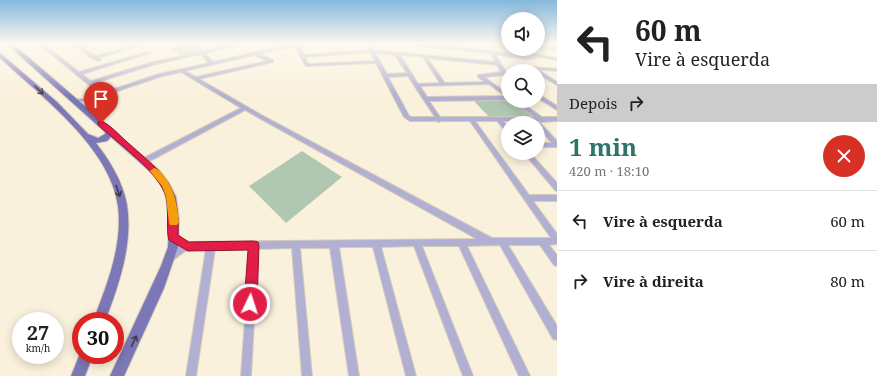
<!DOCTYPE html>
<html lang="pt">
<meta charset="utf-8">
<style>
body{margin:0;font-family:"Noto Serif",serif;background:#f6f6f6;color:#222;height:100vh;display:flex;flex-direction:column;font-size:15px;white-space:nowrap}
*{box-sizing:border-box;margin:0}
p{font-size:13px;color:#767676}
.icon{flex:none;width:22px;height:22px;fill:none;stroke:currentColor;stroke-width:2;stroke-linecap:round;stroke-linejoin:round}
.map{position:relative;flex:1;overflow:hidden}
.sheet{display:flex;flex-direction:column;background:#fff;width:320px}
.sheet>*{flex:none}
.hud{background:#fff;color:#222;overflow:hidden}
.tools{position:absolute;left:501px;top:12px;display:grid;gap:8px}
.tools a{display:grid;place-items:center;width:44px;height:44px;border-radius:50%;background:#fff;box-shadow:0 2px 10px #0003;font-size:20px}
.speed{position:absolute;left:12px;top:312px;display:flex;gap:8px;font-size:20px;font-weight:700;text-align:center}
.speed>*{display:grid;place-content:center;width:52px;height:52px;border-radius:50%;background:#fff;box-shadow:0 2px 10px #0003;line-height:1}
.speed small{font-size:10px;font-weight:400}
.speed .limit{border:6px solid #d22;background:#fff;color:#111}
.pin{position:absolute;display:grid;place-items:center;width:34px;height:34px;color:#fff;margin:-41px -17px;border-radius:50% 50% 50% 0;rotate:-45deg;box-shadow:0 0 4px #0007}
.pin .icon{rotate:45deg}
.me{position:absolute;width:44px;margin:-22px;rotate:4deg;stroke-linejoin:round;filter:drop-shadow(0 0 3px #0008)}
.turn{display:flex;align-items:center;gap:14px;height:84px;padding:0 12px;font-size:18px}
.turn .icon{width:52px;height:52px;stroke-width:2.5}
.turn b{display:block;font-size:28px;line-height:34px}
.then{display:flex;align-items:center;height:38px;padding:0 12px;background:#0003;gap:8px;font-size:15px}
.round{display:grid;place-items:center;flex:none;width:42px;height:42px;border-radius:21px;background:#f6f6f6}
.headline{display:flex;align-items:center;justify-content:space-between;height:68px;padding:0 12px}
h1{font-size:24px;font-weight:700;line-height:30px;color:#2e746b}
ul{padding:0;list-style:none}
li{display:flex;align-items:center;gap:12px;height:60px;padding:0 12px;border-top:1px solid #e0e0e0}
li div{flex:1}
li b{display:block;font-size:15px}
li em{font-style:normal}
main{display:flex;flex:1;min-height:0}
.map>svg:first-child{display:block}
.green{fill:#b0c8b2}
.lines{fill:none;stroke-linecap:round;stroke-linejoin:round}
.minor-casing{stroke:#d4ccba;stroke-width:2}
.major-casing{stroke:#d4ccba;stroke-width:2}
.minor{fill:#b1b0d3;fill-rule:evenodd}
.major{fill:#7c77b6;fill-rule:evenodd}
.oneway{stroke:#3d3a44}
.route{fill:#e11d48;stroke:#92132f}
.slow{fill:#f59e0b}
</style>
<main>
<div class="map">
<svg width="557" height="376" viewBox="0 0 557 376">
<rect width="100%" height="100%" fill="#faf1dc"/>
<path class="green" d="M193,45L200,52L182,56L175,50Z
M508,99V101H513L536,118L491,119L473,100Z
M302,151L342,177L286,223L249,186Z"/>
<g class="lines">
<g class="minor-casing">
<path id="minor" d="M39,44H43L79,72L147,52L150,53L82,74L91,81L153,62L200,52L194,45L173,50L171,49L190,44H197L203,51L234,44H241L205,53L213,62L251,53L253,52H255L292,44H299L304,55L369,50L366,44H370L373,50L496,62L491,53L411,45L409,44H423L492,51L516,55L517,53L526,52L557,58V60L535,56V58L528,59L495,54L506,72H508V77L504,75L484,77L508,94V100L429,101L440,117H535L513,101H519L542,117H557V121L542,122L539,121H503L508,127V132L506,131L497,121H475L529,195H557V201H533L557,234V244L549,245L557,255V266L554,265L540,245H508L557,326V340L553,339L500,245L467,246L530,376H519L459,246H422L473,376H463L414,246L381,247L416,376H406L373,247H339L359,376H349L330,248H300L312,376H302L292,248L258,249L251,376H241L250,249H215L196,376H186L206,249C197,249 188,248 181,254C177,257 174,260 170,262L167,261L166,258C170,250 179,246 188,242L477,239L245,110L146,163H142L141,161L142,159L241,108L181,72L162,76L91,100L74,102V100L88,98L100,94ZM295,46L305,65L307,66L376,63L404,117L410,121H437L439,122L441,121H470L551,238H492L263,116L199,79L273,62V60L259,54ZM370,52L375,61L308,64L305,57ZM375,53L395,55L407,73L387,74ZM201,54L209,63L159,74L105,92L94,83L156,64ZM525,54L529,57L521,55ZM254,55L267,61L196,77L185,71ZM400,55L423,57L440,83L418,84ZM427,58L497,65L501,72L478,75V77L485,82L445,83ZM408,76L435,117H411L409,116L388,77ZM489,84L505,96L427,97L420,86Z
M72,44H77L79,46L94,44L82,47L96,56L138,44H144L99,58L101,60L99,61L93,59Z
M538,46L557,48V50L538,48Z
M532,67L557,69V71L534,69L532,68Z
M537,71H540L557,82V85L538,74V71Z
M538,94L557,106V110L538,98Z
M538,122L540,123L557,141V147H538V143H552L538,127V123H536Z
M524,153H530L557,183V191L555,190Z"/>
</g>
<g class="major-casing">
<path id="major" d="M7,44H13L159,170L169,183L176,197L179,220L178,247L164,288L124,376H110L161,266L168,247L169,220L166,197L162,186L153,174L111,137L107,141L96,143C110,161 123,182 127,205C133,244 119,285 105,321H93C107,285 123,245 118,206C110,147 41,96 0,58V53L57,102L88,134L98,138L105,134V132Z
M81,351V355H93L85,376H71Z"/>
</g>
<use href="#minor" class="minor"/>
<use href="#major" class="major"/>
</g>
<defs><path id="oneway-shaft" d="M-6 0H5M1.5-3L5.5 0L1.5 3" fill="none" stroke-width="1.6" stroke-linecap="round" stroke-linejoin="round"/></defs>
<g class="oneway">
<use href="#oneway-shaft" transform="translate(39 90) rotate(43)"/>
<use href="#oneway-shaft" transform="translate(118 191) rotate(71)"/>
<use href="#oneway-shaft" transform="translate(134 341) rotate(-65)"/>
</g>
<linearGradient id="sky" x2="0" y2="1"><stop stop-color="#84b8dc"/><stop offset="0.45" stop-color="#fdf9ef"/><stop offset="1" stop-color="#fdf9ef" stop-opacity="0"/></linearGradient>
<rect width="557" height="97" fill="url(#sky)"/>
<path class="route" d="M101,121C110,124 120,136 127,142C164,175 179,182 178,235L189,242L254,241L258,242L259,246L257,304L255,308L250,310L246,308L244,304L248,250L188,251L169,240C166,233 169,208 166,197C160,173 117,142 98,125V122Z"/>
<path class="slow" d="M154,168C159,169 161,173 164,176C175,190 177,205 179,222L177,225H170L169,222L166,197L162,186L150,171Z"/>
</svg>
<div class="tools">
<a><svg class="icon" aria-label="sound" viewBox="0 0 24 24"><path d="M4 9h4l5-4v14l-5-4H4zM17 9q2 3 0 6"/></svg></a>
<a><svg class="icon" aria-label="search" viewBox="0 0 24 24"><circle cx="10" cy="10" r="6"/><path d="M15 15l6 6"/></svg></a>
<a><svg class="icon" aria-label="layers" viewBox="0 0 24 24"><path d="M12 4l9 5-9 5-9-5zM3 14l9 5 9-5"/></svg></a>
</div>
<div class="speed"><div>27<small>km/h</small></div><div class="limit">30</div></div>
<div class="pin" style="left:101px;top:123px;background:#d93025"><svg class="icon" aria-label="arrive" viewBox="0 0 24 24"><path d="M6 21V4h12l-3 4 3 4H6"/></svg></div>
<svg class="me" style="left:250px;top:304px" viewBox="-20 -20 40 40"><circle r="17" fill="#e11d48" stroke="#fff" stroke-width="3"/><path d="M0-11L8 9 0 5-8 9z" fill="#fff"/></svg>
</div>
<section class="sheet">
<div class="hud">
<div class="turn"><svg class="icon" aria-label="left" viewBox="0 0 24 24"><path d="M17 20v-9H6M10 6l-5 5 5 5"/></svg><div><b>60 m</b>Vire à esquerda</div></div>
<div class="then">Depois<svg class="icon" aria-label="right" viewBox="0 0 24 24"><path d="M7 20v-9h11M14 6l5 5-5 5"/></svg></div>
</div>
<div class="headline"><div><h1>1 min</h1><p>420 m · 18:10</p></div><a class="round" style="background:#d93025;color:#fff"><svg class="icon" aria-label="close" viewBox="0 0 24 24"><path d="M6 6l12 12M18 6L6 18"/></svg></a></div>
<ul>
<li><svg class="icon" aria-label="left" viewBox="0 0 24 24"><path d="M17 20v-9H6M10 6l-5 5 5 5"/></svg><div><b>Vire à esquerda</b></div><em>60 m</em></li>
<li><svg class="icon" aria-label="right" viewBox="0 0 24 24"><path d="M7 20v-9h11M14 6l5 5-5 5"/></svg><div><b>Vire à direita</b></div><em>80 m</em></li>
</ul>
</section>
</main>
